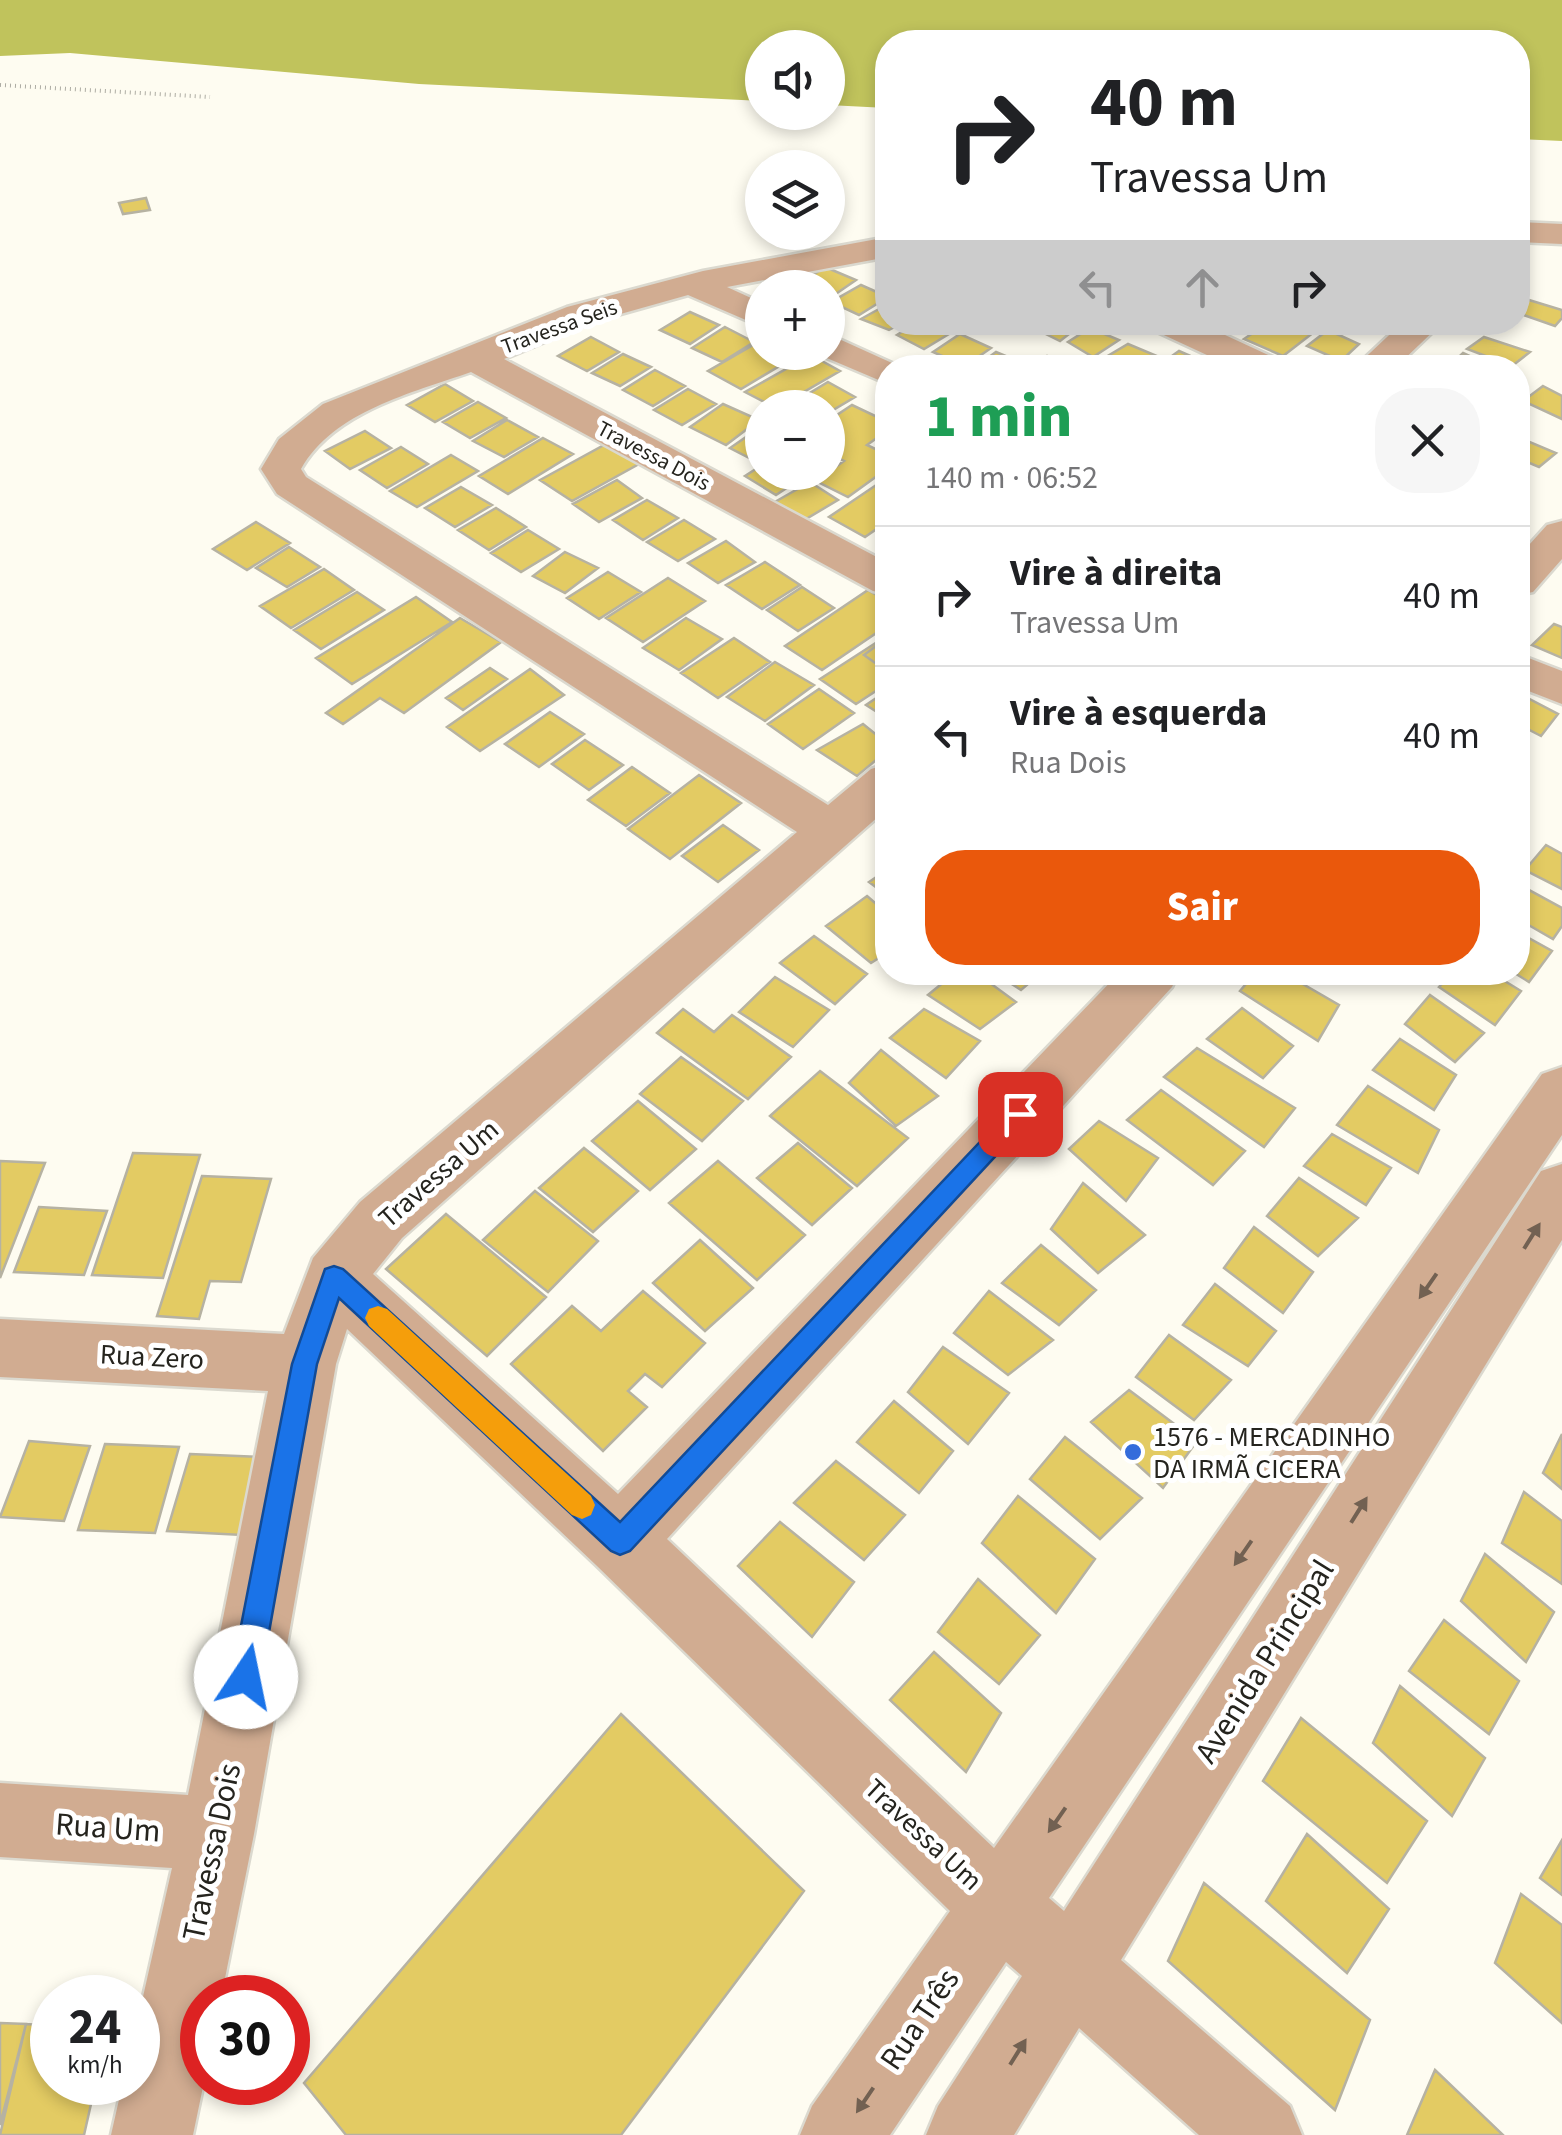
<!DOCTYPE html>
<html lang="pt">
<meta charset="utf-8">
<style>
body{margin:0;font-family:"Source Sans 3",sans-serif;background:#f6f6f6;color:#202124;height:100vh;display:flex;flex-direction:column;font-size:38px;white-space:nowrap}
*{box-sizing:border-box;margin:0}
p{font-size:32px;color:#757577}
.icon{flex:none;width:55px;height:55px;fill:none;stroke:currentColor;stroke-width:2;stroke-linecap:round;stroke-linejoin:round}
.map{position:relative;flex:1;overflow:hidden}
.details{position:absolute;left:875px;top:355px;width:655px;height:630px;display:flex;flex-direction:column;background:#fff;border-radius:40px;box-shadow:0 5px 15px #0003}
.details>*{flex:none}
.banner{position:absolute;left:875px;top:30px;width:655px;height:305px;border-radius:40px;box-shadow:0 5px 15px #0003;background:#fff;color:#202124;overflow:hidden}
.fabs{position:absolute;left:745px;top:30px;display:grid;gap:20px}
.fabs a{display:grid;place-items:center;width:100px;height:100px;border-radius:50%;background:#fff;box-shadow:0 5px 15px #0003;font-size:50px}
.speed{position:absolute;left:30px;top:1975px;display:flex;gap:20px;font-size:50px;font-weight:700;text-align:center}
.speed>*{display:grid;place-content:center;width:130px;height:130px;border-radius:50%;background:#fff;box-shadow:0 5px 15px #0003;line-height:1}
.speed small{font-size:25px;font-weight:400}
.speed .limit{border:15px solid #d22;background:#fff;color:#111}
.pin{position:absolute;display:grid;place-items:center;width:85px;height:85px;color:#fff;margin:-42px;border-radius:20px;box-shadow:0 5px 15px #0006}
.me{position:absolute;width:110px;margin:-55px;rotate:11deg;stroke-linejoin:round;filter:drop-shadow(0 0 8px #0008)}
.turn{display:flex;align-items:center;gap:35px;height:210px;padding:0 50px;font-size:45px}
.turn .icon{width:130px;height:130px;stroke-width:2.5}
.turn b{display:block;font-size:70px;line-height:85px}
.lanes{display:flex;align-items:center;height:95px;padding:0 50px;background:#0003;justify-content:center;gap:50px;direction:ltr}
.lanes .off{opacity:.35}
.round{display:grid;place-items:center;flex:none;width:105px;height:105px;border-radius:40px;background:#f6f6f6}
.summary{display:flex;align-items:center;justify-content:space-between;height:170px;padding:0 50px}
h1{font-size:60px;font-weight:800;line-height:75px;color:#1e9e55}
.primary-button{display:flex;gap:20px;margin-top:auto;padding:20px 50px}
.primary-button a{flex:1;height:115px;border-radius:40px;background:#ea580c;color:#fff;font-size:40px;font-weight:800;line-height:115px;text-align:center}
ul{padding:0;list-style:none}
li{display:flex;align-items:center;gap:30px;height:140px;padding:0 50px;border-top:2px solid #e0e0e0}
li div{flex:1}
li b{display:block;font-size:38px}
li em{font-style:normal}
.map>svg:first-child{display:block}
.forest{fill:#c0c35c}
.building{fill:#e3cb63;stroke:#b6b2a2;stroke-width:2.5}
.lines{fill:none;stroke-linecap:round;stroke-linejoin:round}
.minor-casing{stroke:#dbd9cf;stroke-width:5}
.path{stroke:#acaba2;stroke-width:4;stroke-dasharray:1 4;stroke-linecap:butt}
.minor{fill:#d1ac91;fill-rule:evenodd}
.oneway{fill:#726152}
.route{fill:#1a73e8;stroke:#114b97;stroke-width:2.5}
.slow{fill:#f59e0b}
.poi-dot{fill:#346cdb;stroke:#fff;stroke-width:4}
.labels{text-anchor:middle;stroke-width:10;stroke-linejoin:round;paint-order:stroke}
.far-street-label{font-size:22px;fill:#25241e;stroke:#fff}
.street-label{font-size:28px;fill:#25241e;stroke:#fff}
.poi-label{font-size:28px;fill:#25241e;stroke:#fff;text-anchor:start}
.near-street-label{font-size:32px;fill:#25241e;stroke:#fff}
</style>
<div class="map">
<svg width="1562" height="2135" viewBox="0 0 1562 2135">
<rect width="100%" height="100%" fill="#fefcf1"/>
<path class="forest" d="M0,0H1562V141L1518,139V42H888L887,108L828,105V48H762V101L419,84L70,53L0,56Z"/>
<path class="building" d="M146,198L150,210L123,214L119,203Z
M825,267L856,280L830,298L828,288L798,285Z
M861,285L888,297L859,315L831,302Z
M1529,300L1562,310V318L1555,326L1518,313V307Z
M888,304V322H904L889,330L861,319Z
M690,312L719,325L690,344L660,330Z
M918,322H934L954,331L924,349L897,335Z
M1036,322H1080L1082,324L1060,341L1030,326Z
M1269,322H1327L1283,356L1244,339Z
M725,327L754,342L722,362L692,348Z
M1090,328L1119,340L1093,357L1068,342Z
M1328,330L1359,344L1341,361L1307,346Z
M960,334L991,348L965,366L933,352Z
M591,337L619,352L587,371L558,356Z
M1484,337L1530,352L1512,366L1467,349Z
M762,340V352H803L741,389L708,371Z
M1128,344L1157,356L1142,368L1089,367Z
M1179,351L1213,366L1155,368Z
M996,352L1027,365L974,368Z
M1463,353L1495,368H1447Z
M623,354L651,367L620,386L592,373Z
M811,355L840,371L776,408L745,392Z
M1047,356L1073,368H1029Z
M655,370L685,386L653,406L623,390Z
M828,382L855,397L828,413V408H785Z
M445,384L473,401L435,422L407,405Z
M1543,386L1562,396V419L1523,401Z
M688,389L716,404L682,425L654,410Z
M478,402L506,418L470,438L443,422Z
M723,404L759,420L726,445L690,427Z
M852,405L888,422V430L867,445L888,455V468L848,497L816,481L844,461L828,453L840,443L828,437V421Z
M507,420L538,437L504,457L473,441Z
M762,426L761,464L730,448Z
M365,431L391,448L350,469L325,451Z
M1518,437L1556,453L1539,467L1518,458Z
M543,438L573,454L508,494L479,476Z
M606,444L639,464L572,501L540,480Z
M401,447L428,464L387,488L360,470Z
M451,455L478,471L417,507L390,491Z
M762,465V472H811L776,495L745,476Z
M888,477V521L865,537L829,517Z
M617,480L642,498L599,522L573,504Z
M810,482L838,500L801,522L773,503Z
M461,487L492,505L455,527L425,508Z
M647,500L678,518L643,540L613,520Z
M496,508L526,527L489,550L458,530Z
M684,520L715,539L678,561L647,542Z
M256,522L290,543L247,570L213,549Z
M528,530L559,549L521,572L491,553Z
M726,541L755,562L718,583L688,563Z
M289,547L320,567L287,587L256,568Z
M565,552L598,568L565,593L533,576Z
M765,562L800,585L762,609L726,585Z
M324,569L354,590L291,628L260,606Z
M608,572L641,592L599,619L567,598Z
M668,578L705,601L643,642L606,618Z
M802,587L834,608L798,631L767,610Z
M868,590L888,602V625L822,670L785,646Z
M357,592L384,610L321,649L294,630Z
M416,597L452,622L352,684L316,658Z
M460,618L501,642L404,713L380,698L343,724L326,713Z
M686,618L722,639L679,670L643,648Z
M1554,624L1562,627V658L1532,645Z
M888,635V683L856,704L820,679Z
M888,637V672L864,655Z
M734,638L770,662L718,698L681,673Z
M775,662L814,685L765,721L727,697Z
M490,668L507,679L463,710L446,698Z
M530,669L564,695L480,751L447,727Z
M819,689L854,713L803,749L768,724Z
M888,690V719L866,705Z
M1518,693L1558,714L1541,736L1518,724Z
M550,712L584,734L539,767L505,744Z
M863,724L888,744V750L857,776L817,750Z
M585,740L623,765L589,790L552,764Z
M632,767L670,793L626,826L588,800Z
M699,775L741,803L670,859L628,829Z
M723,825L759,850L718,882L682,856Z
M1546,845L1562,854V889L1525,870Z
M888,869V896L869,882Z
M1518,884L1562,908V926L1553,939L1518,919Z
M867,896L888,914V952L871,963L826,926Z
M1518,932L1552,951L1529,982L1513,972H1518Z
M814,936L867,974L835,1004L780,963Z
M956,972H975L1016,1002L980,1029L928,995Z
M993,972H1042L1021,990Z
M1256,972H1282L1339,1005L1318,1041L1240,991Z
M1453,972H1490L1521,991L1495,1025L1439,987Z
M775,977L829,1010L793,1047L739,1012Z
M1430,995L1484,1033L1455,1062L1405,1024Z
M1242,1008L1293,1046L1263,1078L1207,1039Z
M683,1009L714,1032L732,1015L791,1057L748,1099L657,1033Z
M924,1009L980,1041L946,1078L890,1038Z
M1400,1039L1456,1075L1434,1110L1373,1070Z
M1197,1048L1295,1108L1264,1147L1164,1077Z
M881,1050L938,1096L896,1126L849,1083Z
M681,1057L743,1101L702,1141L640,1094Z
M820,1071L908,1138L857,1186L770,1116Z
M1368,1086L1439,1130L1418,1173L1337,1125Z
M1161,1090L1245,1151L1213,1185L1127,1120Z
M638,1101L696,1149L650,1190L592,1141Z
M1099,1121L1158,1158L1126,1201L1069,1149Z
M1332,1134L1391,1168L1366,1205L1304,1166Z
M798,1143L852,1188L812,1225L757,1178Z
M584,1148L638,1191L593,1232L539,1188Z
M133,1153L200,1155L163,1278L92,1275Z
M0,1161L45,1163L0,1278Z
M718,1161L805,1235L757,1280L669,1203Z
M202,1176L271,1179L241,1282L210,1281L199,1319L157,1316Z
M1299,1178L1358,1218L1318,1256L1267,1216Z
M1083,1183L1145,1235L1098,1273L1051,1229Z
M535,1191L598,1241L548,1292L483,1240Z
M39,1207L107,1211L84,1275L14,1272Z
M446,1214L546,1297L487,1356L386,1269Z
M1254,1227L1313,1272L1283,1313L1224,1268Z
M700,1240L753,1288L705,1331L653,1283Z
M1041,1245L1096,1290L1059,1325L1002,1283Z
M1215,1284L1276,1331L1248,1366L1183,1325Z
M643,1291L705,1343L662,1387L645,1374L628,1391L647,1407L603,1451L511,1364L572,1306L601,1331Z
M989,1291L1053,1340L1008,1375L954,1333Z
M1169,1335L1231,1380L1194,1420L1136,1377Z
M943,1347L1009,1393L968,1444L908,1392Z
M1129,1390L1197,1441L1163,1488L1091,1422Z
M894,1401L953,1451L919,1493L857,1442Z
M1562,1434V1489L1543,1473Z
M1065,1437L1142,1498L1100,1539L1030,1479Z
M29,1441L90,1446L64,1521L0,1517Z
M105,1444L179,1447L155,1533L78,1530Z
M190,1454L262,1457L242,1535L167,1531Z
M836,1461L905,1515L864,1560L794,1503Z
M1524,1492L1562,1521V1584L1502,1543Z
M1018,1496L1095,1559L1056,1613L982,1543Z
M780,1522L854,1582L812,1637L738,1566Z
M1485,1554L1554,1612L1526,1662L1461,1601Z
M978,1579L1040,1635L999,1684L938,1632Z
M1444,1620L1519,1681L1489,1734L1409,1671Z
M934,1652L1001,1713L966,1772L890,1700Z
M1400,1686L1485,1758L1452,1816L1373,1743Z
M621,1714L804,1891L621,2135H346L304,2083Z
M1301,1718L1427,1821L1387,1883L1263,1781Z
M1307,1834L1389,1909L1347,1973L1266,1901Z
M1562,1840V1895L1540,1878Z
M1204,1883L1370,2020L1335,2110L1168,1961Z
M1521,1894L1562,1925V2023L1495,1963Z
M0,2023L26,2024L0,2125Z
M26,2024L52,2026V2082H96L84,2135H0Z
M1435,2070L1503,2135H1407Z"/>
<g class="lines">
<g class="minor-casing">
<path id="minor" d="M1518,222L1562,224V244L1518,242Z
M888,237V257L727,287L762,303V327L688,295L592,322L504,359L888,563V594L873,591L471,372C412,393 334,411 301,469L306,477L828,805L871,769L888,764V808L402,1238L373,1274L618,1494L1120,972H1179L1172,987L667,1539L994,1848L1542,1074L1562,1067V1135L1049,1898L1064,1911L1541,1171L1562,1164V1240L1121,1960L1290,2106L1302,2135H1199L1079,2028L1014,2135H926L938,2106L1022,1976L1006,1962L890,2135H800L812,2106L950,1911L596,1565L347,1329L336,1364L254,1834L221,1998H202L204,2082L193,2135H111L123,2082H138V2019L172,1868L0,1857V1783L188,1795L268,1391L0,1377V1319L284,1334L313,1258L360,1202L797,832L277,494L261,469L279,439L323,404L567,307L703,271Z
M1148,322H1197L1279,360L1284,368H1235L1153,330Z
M1403,322H1443L1395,368H1354Z
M828,334L903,368H888V384L815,353L828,352Z
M1562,521V559L1533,592L1518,595V557L1547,525Z
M1518,654L1562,671V704L1518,687Z"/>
</g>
<path class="path" d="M0,85L210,97"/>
<use href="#minor" class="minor"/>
</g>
<defs><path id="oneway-solid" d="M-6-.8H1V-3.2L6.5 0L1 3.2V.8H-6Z" transform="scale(2.5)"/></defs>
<g class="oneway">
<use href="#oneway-solid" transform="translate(1532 1236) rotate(-58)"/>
<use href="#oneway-solid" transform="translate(1428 1286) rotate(125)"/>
<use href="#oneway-solid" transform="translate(1359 1510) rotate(-58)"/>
<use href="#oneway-solid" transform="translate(1243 1553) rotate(125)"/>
<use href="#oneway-solid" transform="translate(1057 1820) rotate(125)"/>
<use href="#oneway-solid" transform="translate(1018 2052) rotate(-58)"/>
<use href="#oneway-solid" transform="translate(865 2100) rotate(124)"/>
</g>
<path class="route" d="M1020,1105L1028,1108L1032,1114L1028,1121L630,1551L620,1555L611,1551L339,1298L317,1364L261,1677L256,1687L246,1692L236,1687L231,1677L292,1364L325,1269L334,1266L343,1269L620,1522L1012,1108Z"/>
<path class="slow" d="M378,1306L387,1309L591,1496L595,1505L591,1515L582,1519L572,1515L369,1326L365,1318L369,1309Z"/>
<circle class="poi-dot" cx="1133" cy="1452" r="10"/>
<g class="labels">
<g class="far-street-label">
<text transform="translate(559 326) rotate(-20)" y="8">Travessa Seis</text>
<text transform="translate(654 455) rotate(28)" y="8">Travessa Dois</text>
</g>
<g class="street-label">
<text transform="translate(438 1173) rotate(-41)" y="10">Travessa Um</text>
<text transform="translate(152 1356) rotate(3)" y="10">Rua Zero</text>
<text transform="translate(924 1834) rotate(43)" y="10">Travessa Um</text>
</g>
<g class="poi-label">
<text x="1153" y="1446">1576 - MERCADINHO<tspan x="1153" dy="32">DA IRMÃ CICERA</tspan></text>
</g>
<g class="near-street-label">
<text transform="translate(1264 1661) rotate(-58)" y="11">Avenida Principal</text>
<text transform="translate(108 1827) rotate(4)" y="11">Rua Um</text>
<text transform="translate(211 1852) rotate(-78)" y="11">Travessa Dois</text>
<text transform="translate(919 2019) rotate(-56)" y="11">Rua Três</text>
</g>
</g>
</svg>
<div class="fabs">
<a><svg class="icon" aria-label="sound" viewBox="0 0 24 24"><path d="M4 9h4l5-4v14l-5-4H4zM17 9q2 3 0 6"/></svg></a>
<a><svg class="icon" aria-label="layers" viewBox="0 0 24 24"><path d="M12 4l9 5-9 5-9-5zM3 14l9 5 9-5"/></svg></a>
<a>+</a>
<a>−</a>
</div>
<div class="speed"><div>24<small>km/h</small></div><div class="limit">30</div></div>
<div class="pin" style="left:1020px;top:1114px;background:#d93025"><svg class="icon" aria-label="arrive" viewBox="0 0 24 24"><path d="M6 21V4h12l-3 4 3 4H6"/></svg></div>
<svg class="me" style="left:246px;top:1677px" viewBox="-20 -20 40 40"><circle r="19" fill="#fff"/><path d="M0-13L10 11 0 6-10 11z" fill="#1a73e8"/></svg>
<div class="banner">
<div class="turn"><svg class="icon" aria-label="right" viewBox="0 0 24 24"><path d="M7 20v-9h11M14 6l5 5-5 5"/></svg><div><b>40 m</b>Travessa Um</div></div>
<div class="lanes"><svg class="icon off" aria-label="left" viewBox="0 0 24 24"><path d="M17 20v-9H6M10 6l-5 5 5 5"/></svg><svg class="icon off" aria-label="ahead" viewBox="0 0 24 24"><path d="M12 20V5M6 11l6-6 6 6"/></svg><svg class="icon" aria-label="right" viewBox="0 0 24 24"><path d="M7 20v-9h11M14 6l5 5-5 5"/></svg></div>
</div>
<section class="details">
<div class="summary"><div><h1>1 min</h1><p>140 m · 06:52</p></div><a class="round"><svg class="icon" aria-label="close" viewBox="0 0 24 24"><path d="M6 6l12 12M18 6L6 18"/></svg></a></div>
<ul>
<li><svg class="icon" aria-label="right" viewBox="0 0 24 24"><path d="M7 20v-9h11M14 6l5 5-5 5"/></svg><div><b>Vire à direita</b><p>Travessa Um</p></div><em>40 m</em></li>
<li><svg class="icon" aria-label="left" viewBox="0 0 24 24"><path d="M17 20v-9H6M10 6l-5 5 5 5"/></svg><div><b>Vire à esquerda</b><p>Rua Dois</p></div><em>40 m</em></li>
</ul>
<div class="primary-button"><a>Sair</a></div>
</section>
</div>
